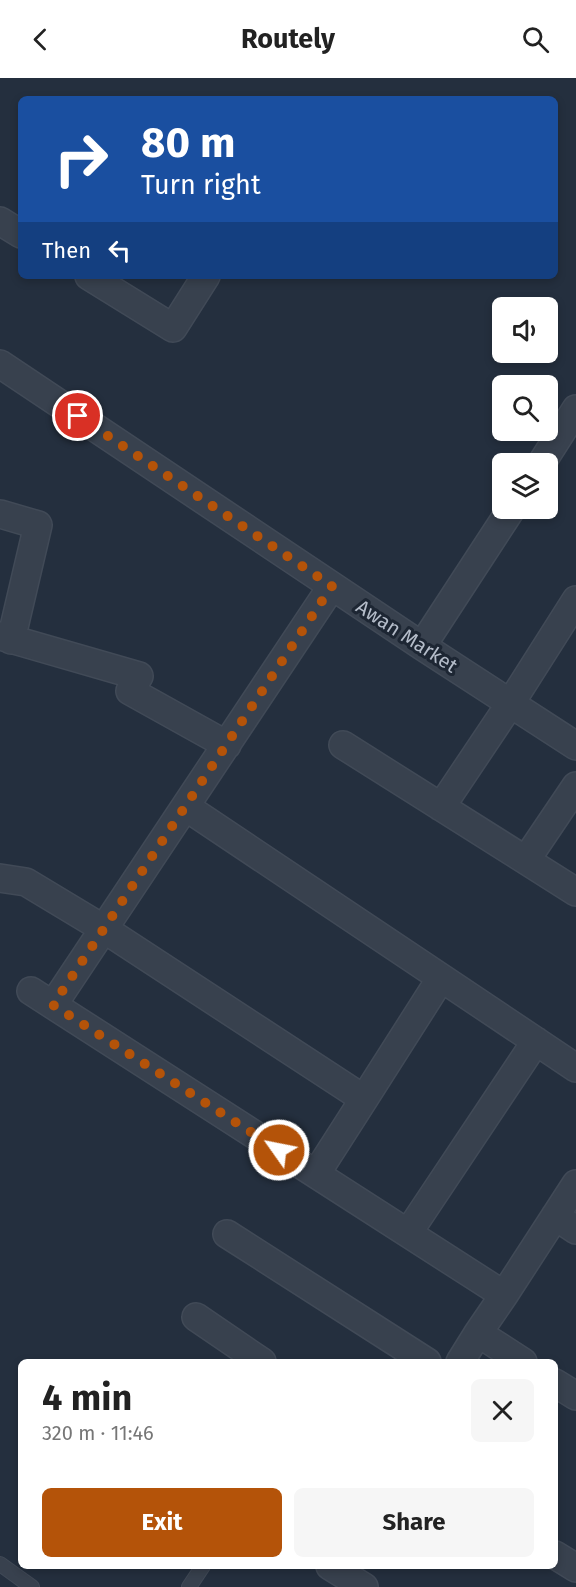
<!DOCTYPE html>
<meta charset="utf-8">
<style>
body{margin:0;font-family:"Fira Sans",sans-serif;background:#f6f6f6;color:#222;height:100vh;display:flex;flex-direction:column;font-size:22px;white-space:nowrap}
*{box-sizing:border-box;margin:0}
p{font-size:20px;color:#767676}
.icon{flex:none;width:33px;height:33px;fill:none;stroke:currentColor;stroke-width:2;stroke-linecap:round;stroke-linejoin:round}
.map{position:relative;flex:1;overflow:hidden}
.panel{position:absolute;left:18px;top:1281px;width:540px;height:210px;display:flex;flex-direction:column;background:#fff;border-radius:9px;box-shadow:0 3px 9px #0003}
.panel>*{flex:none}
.top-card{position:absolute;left:18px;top:18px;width:540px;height:183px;border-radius:9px;box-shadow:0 3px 9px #0003;background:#1a4fa0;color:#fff;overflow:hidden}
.controls{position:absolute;left:492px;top:219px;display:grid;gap:12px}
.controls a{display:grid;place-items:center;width:66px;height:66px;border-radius:9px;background:#fff;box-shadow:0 3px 9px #0003;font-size:30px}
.pin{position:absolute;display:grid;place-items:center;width:51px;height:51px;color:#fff;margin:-26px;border:3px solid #fff;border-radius:50%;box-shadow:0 2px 6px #0007}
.me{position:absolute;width:66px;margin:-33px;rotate:303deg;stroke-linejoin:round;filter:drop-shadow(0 0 4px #0008)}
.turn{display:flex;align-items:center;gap:21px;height:126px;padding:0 24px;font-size:27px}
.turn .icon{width:78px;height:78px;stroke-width:2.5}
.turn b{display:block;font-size:42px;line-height:51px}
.then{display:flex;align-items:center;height:57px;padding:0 24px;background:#0003;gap:12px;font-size:22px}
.round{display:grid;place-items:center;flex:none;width:63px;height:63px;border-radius:9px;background:#f6f6f6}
.overview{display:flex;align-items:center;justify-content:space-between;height:102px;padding:0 24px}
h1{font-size:36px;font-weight:700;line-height:45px}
.action{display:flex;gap:12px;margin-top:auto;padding:12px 24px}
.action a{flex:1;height:69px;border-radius:9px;background:#b45309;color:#fff;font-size:24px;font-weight:700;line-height:69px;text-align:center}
.action a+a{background:#f6f6f6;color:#222}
header{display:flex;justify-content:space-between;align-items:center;height:78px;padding:0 24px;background:#fff;font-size:27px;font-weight:700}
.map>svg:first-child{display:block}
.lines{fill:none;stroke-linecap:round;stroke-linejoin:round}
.service-casing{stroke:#414a57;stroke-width:16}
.minor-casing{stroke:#414a57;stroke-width:30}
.service{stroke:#38414e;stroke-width:14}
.minor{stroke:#38414e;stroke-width:27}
.route{stroke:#b45309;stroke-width:10;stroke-dasharray:0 18}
.labels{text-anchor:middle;stroke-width:6;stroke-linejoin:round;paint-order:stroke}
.street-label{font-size:20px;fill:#b4bcc9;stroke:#1d2633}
</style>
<header><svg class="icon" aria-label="back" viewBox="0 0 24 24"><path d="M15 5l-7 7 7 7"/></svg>Routely<svg class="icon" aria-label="search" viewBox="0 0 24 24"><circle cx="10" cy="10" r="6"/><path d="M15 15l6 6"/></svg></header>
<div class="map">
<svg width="576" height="1509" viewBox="0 0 576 1509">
<rect width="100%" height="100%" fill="#242f3e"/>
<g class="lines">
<g class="service-casing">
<path id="service" d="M0,1486L32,1509
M189,1509L203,1488"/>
</g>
<g class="minor-casing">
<path id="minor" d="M0,143L21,156
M89,198L173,250L206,198
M0,286L422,568L576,668
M541,386L576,331
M0,436L38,447L11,562
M0,558L139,598L130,613L227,667
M422,568L512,430
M343,667L576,814
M186,729L576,990
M441,729L510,626L576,522
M526,782L576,708
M0,800L26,804L104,851L364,1021L316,1096
M31,913L504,1217L478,1255L523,1284
M53,927L332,508
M364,1021L441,900
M555,1138L576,1152
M408,1155L536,963
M227,1156L427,1284
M504,1217L576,1106
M196,1239L262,1284
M460,1284L478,1255
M555,1305L576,1318
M555,1477L576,1490
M330,1488L364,1509"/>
</g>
<use href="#service" class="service"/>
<use href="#minor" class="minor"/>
</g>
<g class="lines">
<path class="route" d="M78,338L332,508L53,927L279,1072"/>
</g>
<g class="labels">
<g class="street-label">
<text transform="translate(407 558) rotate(33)" y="7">Awan Market</text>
</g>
</g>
</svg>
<div class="controls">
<a><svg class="icon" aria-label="sound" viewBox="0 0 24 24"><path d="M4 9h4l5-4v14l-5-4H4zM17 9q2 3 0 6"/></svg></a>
<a><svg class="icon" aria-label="search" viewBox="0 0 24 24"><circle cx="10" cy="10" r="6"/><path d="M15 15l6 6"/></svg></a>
<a><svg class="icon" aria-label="layers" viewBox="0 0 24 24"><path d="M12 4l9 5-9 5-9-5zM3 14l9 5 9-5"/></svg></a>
</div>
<div class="pin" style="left:78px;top:338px;background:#d93025"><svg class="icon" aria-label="arrive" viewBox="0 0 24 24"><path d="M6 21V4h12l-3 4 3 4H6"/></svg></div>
<svg class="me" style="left:279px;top:1072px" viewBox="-20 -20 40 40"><circle r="17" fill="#b45309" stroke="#fff" stroke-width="3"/><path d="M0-11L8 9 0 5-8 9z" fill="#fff"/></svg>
<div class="top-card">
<div class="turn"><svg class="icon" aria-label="right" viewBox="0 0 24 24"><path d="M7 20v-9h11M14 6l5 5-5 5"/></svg><div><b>80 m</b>Turn right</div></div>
<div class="then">Then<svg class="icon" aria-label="left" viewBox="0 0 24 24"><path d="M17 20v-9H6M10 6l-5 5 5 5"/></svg></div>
</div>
<section class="panel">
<div class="overview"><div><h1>4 min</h1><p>320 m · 11:46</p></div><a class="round"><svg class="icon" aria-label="close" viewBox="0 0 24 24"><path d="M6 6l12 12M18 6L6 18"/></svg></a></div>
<div class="action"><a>Exit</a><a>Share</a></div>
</section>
</div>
